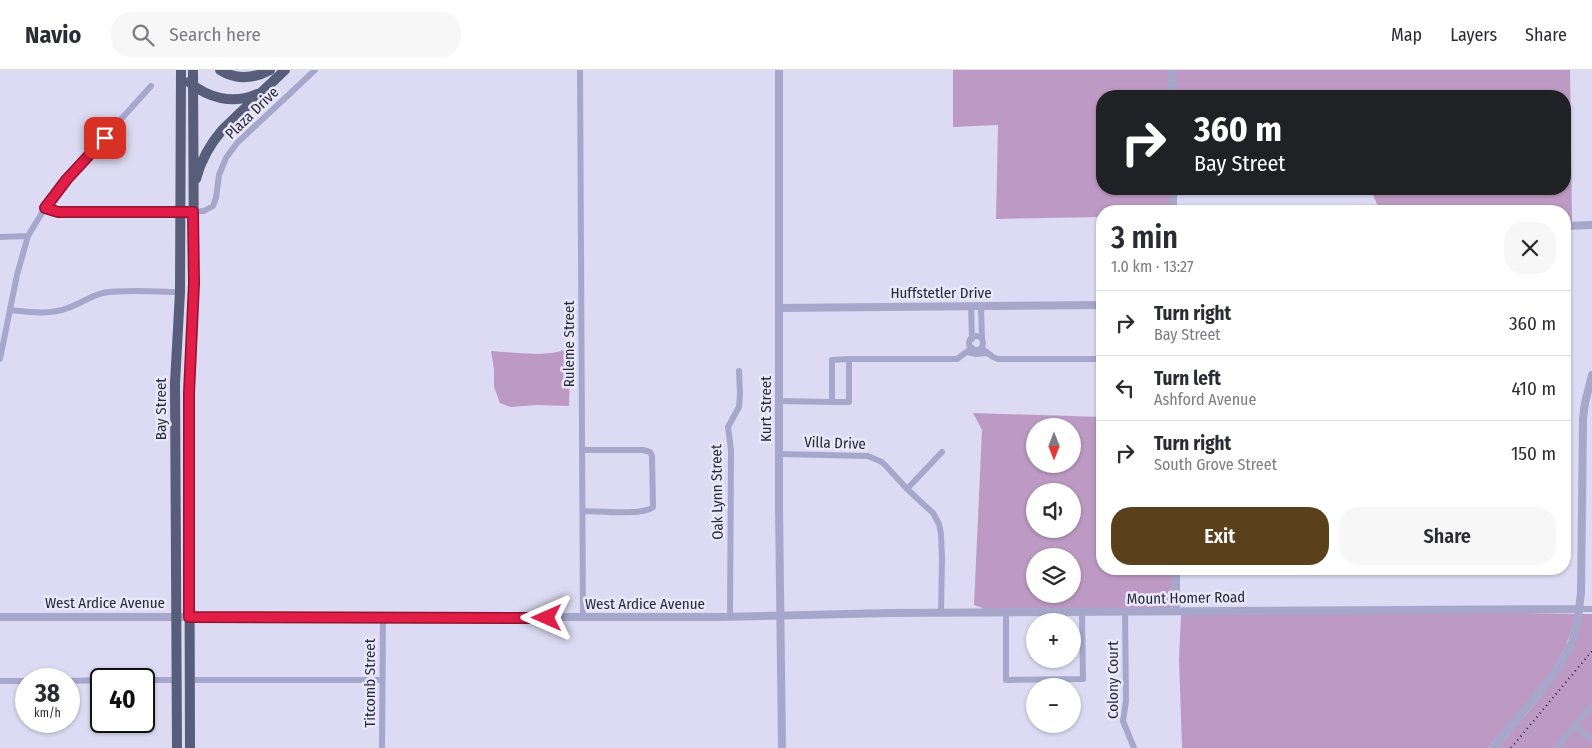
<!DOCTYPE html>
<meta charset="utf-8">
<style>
body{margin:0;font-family:"Fira Sans Condensed",sans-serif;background:#f7f7f7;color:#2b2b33;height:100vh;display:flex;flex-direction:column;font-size:19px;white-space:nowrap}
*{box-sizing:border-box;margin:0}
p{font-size:16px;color:#7c7c81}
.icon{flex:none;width:28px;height:28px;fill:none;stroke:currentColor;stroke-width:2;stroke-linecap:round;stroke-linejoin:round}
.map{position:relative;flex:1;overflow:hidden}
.details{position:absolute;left:1096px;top:135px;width:475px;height:370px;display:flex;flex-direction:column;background:#fff;border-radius:20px;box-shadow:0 1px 4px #0004}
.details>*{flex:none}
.banner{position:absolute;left:1096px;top:20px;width:475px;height:105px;border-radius:20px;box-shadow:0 1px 4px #0004;background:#202124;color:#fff;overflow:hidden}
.needle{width:32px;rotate:180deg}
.controls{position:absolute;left:1026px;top:348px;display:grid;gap:10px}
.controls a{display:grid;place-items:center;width:55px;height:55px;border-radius:50%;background:#fff;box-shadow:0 1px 4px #0004;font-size:25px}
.speed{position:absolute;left:15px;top:598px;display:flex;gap:10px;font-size:25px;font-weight:700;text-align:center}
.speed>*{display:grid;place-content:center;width:65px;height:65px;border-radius:50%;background:#fff;box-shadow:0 1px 4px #0004;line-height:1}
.speed small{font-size:12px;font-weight:400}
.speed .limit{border:2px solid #111;border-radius:8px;background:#fff;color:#111}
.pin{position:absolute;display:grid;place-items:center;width:42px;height:42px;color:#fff;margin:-21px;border-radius:10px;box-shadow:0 2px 8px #0006}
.me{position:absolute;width:55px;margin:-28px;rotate:270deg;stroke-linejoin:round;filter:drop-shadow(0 0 4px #0008)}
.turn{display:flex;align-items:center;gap:18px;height:105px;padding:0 15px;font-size:22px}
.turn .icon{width:65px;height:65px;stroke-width:2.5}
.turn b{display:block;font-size:35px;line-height:42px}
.round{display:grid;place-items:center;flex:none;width:52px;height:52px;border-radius:20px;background:#f7f7f7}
.overview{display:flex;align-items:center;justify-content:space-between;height:85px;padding:0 15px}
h1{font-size:30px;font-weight:600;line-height:38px}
.cta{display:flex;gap:10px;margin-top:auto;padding:10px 15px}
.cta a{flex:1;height:58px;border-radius:20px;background:#5b411b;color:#fff;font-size:20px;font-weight:600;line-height:58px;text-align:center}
.cta a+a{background:#f7f7f7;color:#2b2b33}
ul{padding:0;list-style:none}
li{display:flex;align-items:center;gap:15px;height:65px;padding:0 15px;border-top:1px solid #e1e1e2}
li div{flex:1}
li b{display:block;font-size:19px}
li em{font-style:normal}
header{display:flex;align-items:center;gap:30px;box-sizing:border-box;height:70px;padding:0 25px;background:#fff;border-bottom:1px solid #e1e1e2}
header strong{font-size:24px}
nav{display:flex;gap:28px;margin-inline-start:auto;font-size:18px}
.search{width:350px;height:45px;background:#f7f7f7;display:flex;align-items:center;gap:12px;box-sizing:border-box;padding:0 18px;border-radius:20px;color:#7c7c81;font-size:19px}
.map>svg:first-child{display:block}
.green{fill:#bd9ac3;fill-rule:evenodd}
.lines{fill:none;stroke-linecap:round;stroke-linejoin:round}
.minor{stroke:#a7a7cc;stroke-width:6}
.tertiary{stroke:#a7a7cc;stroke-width:8}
.primary{stroke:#585d7a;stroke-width:10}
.rail{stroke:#282a38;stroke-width:2;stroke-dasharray:1 4;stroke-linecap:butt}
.route-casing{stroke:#92132f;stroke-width:12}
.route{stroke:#e11d48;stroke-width:9}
.labels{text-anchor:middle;stroke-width:5;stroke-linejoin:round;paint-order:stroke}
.street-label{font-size:15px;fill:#282a38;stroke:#e9e8fa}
</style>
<header>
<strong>Navio</strong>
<div class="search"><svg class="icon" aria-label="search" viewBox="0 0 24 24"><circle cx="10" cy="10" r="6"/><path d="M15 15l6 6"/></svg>Search here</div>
<nav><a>Map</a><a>Layers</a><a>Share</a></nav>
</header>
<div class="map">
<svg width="1592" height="678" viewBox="0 0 1592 678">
<rect width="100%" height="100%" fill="#dcdbf3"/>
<path class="green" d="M953,0H1169V26H1102V119H1170V141H1102V147L996,149L998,55L953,57Z
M1176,0H1570L1572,152H1565V141H1380L1373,125V119H1565V26H1176Z
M567,278L570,294L569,336L537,335L511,337L500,333L494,317V299L491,281C508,282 554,288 567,278Z
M973,343L1102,347V499H1173V538L985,539L974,535L982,360ZM1035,356H1072V394H1035ZM1035,421H1072V459H1035ZM1035,486H1072V524H1035Z
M1476,542L1576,544C1565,598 1523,637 1488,678H1182L1179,589L1181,545Z
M1582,544H1592V678H1498C1532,636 1571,599 1582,544Z"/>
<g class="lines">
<path class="minor" d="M580,0L583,548
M45,138L58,142H181L204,141L213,136L216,128L219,105L226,88L237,73L315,0
M0,167L28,166
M971,236L972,269
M981,236L982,269
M10,240C29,242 50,245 68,238C80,234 90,226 103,223C125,219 157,222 180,222
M969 273a7 7 0 1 1 14 0a7 7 0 1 1-14 0Z
M981,278L993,287L998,289H1102
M967,282L976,284L987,283
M0,289L17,205L28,166L49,131L67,109L151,16
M849,289V332H832V290L849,289H957L972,278
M779,331L832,332
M582,380H643L650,382L652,386L653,437C643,446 598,441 583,441
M779,384L868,386L882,392L887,397L907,419L933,443L939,454L941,464L942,488L941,543
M907,419L942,382
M1580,539H1592
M1125,542L1126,631L1123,651L1134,678
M1006,543V610L1083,609L1082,542
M730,547L731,380L728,357L739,337L740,324L739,301
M144,610H176
M189,610H382
M0,611H26
M69,611L101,610
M1575,656L1592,670
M382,678L383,547
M1556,678L1592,636"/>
<path class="tertiary" d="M779,0V437L782,678
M1172,26V0
M1173,119V141
M1565,156L1592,155
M779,238L1102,235
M1176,499V541
M0,547H718L890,543L1580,539
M1493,678L1548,612L1561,593L1572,572L1577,555L1581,523L1583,349L1585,333L1592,305"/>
<path class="primary" d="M220,0C236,10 253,9 270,0
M189,12C208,28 233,35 257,24
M196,109C201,90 210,74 223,59L285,0
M177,678L175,313L180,222L181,0
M190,678L189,323L194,211L193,0"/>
<path class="rail" d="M1511,678L1592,581"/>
</g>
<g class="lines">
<g class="route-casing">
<path id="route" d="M105,68L67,109L45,138L58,142H193L194,213L189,323V547L547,548"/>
</g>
<use href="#route" class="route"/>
</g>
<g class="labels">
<g class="street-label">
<text transform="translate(252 43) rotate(-44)" y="5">Plaza Drive</text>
<text x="941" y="228">Huffstetler Drive</text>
<text transform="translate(569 274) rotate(-90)" y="5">Ruleme Street</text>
<text transform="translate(161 339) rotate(-90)" y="5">Bay Street</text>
<text transform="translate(766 339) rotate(-90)" y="5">Kurt Street</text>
<text transform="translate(835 373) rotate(2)" y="5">Villa Drive</text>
<text transform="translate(717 422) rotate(-91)" y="5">Oak Lynn Street</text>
<text transform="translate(1186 528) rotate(-1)" y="5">Mount Homer Road</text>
<text x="105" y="538">West Ardice Avenue</text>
<text x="645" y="539">West Ardice Avenue</text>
<text transform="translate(1113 610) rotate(-90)" y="5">Colony Court</text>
<text transform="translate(370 613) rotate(-90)" y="5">Titcomb Street</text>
</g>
</g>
</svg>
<div class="controls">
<a><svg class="needle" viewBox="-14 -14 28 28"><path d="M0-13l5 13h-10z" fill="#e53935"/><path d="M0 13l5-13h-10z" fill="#7c7c81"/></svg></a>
<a><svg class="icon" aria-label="sound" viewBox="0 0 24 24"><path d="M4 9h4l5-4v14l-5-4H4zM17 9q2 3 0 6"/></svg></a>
<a><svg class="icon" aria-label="layers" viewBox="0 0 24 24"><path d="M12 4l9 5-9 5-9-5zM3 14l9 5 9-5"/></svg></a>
<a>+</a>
<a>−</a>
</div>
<div class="speed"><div>38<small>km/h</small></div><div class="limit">40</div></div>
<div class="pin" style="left:105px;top:68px;background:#d93025"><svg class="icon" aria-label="arrive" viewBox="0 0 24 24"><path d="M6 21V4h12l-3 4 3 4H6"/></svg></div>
<svg class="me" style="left:547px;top:548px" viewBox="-20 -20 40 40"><path d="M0-17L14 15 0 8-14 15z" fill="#e11d48" stroke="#fff" stroke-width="4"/></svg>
<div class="banner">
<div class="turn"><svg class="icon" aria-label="right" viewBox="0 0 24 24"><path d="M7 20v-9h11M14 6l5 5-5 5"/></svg><div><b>360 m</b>Bay Street</div></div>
</div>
<section class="details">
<div class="overview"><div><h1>3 min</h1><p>1.0 km · 13:27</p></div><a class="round"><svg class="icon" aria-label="close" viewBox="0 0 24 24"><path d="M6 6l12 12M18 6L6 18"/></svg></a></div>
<ul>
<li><svg class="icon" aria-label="right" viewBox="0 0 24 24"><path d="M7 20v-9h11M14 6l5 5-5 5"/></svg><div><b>Turn right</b><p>Bay Street</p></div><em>360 m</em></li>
<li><svg class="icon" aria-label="left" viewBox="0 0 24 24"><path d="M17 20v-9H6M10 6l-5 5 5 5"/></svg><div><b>Turn left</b><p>Ashford Avenue</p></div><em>410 m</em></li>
<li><svg class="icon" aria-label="right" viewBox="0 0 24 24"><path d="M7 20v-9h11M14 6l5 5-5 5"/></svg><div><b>Turn right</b><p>South Grove Street</p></div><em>150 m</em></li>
</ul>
<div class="cta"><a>Exit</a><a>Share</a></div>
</section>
</div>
